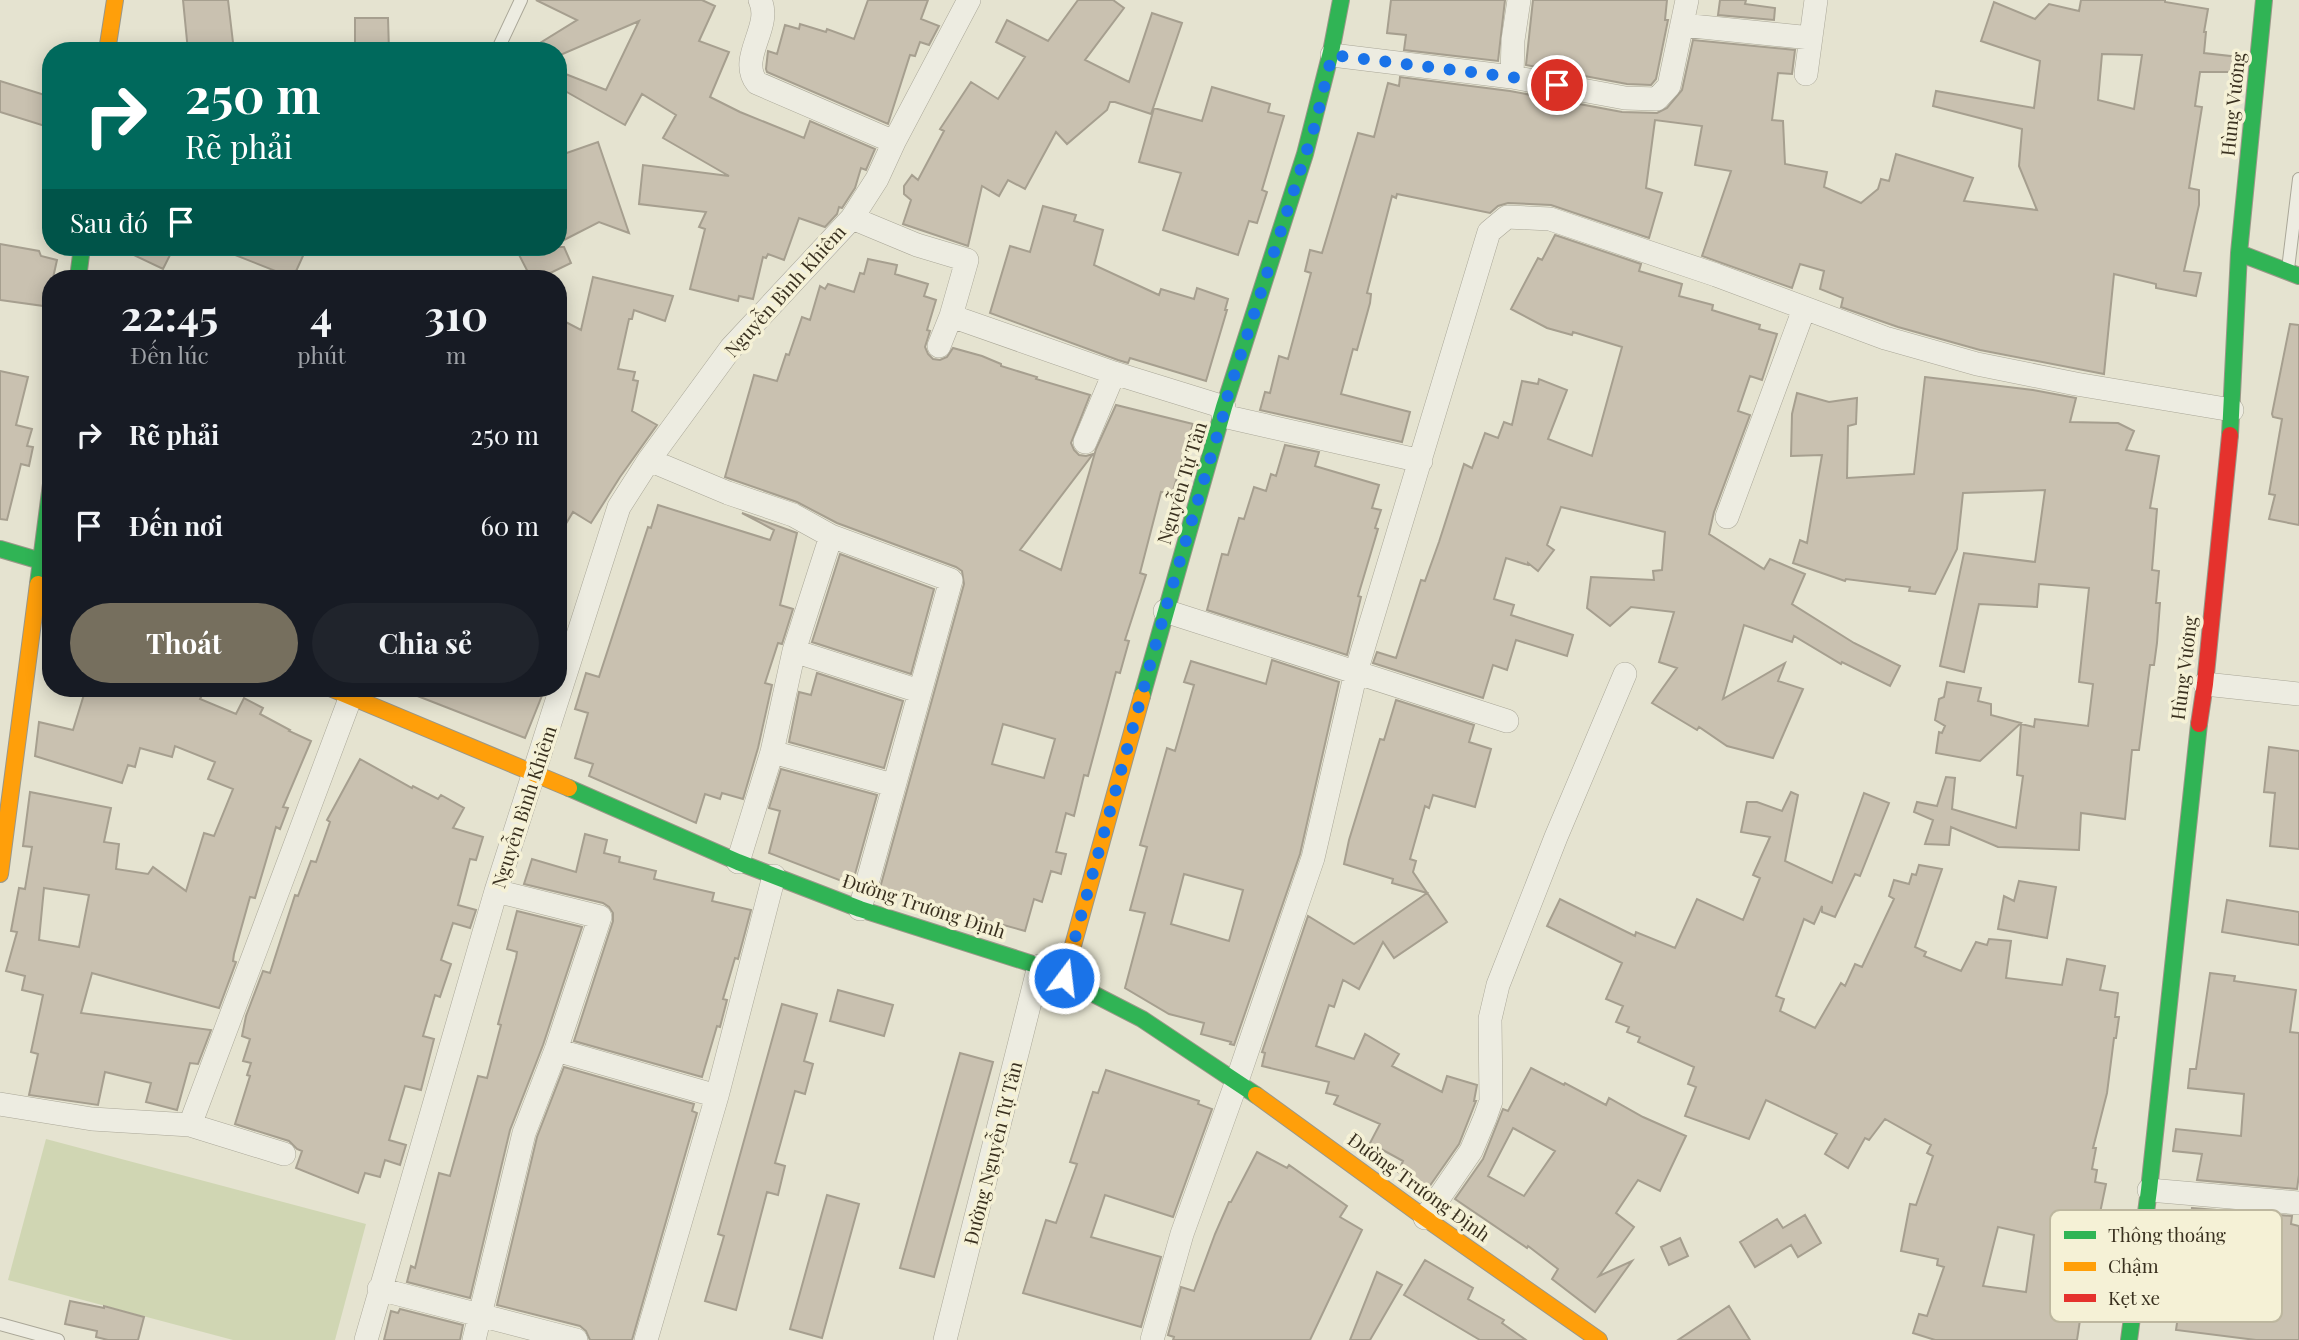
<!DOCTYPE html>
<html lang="vi">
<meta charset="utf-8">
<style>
body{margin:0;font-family:"Playfair Display",serif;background:#20242c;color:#f1f3f6;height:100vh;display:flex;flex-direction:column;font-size:26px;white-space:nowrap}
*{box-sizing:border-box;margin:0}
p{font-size:23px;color:#9ea1a6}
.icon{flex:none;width:38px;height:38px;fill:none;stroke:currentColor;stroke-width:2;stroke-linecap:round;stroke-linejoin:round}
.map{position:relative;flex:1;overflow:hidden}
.details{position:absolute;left:42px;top:270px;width:525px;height:427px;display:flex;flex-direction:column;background:#171b24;border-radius:28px;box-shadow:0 4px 18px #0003}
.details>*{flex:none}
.guide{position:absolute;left:42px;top:42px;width:525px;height:214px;border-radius:28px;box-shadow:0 4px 18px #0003;background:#00695c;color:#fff;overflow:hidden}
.pin{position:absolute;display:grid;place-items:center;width:60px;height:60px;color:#fff;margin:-30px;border:4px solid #fff;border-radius:50%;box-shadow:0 2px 7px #0007}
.me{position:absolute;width:77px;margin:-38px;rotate:15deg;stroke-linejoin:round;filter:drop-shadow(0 0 5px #0008)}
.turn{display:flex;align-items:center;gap:24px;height:147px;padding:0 28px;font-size:32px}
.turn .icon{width:91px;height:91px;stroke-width:2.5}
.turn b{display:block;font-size:49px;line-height:60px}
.then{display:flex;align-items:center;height:66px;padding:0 28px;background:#0003;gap:14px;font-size:26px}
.eta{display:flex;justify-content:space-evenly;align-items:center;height:119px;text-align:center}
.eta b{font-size:42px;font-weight:700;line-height:49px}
.cta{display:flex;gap:14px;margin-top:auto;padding:14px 28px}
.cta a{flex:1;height:80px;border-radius:42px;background:#766f5e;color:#fff;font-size:28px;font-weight:700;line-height:80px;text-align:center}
.cta a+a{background:#20242c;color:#f1f3f6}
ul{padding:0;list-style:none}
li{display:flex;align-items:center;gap:21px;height:91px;padding:0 28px}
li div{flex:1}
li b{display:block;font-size:26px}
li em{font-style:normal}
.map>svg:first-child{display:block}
.green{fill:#d0d6b3}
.building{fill:#c9c1b0;stroke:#a69f8f;stroke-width:2;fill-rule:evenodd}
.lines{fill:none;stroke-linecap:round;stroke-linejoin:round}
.lane-casing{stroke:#aaa798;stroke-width:14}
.street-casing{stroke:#aaa798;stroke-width:24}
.fast-casing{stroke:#9a9788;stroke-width:18}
.slow-casing{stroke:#9a9788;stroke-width:18}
.jam-casing{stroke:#9a9788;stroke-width:18}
.lane{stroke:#edece1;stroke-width:12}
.street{stroke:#edece1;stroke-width:23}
.fast{stroke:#30b455;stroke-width:16}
.slow{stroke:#ff9f0a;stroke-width:16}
.jam{stroke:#e5322d;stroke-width:16}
.route{stroke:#1a73e8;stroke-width:12;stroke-dasharray:0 21.6}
.labels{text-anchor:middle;stroke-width:7;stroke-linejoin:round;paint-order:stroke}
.street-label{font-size:19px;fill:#3a3120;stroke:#f5f1d6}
.key{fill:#f5f1d6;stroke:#bdb79f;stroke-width:2}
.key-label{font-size:19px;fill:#3a3120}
</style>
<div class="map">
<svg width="2299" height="1340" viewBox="0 0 2299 1340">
<rect width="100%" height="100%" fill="#e5e3d0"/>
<path class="green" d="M46,1139L366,1224L335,1340H233L8,1280Z"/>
<path class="building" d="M183,0H228L234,51H188Z
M536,0H702L715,6L699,41L729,52L710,97L740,112L804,138L810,121L875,149L866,170L861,168L855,188L842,208L839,207L837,214L825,227L799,218L784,260L768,254L766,258L763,257L753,299L739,296L738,301L690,289L705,229L699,227L706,212L639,204L643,165L729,176L663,138L676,115L642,94L625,125L558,87V71L606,90L639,21L558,56V51H527L577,20Z
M868,0H928L921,19L939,26L929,45L920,42L915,56L910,55L888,124L767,72L766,69L768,51L777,54L785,25L799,29L800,24L826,32L827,29L854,39Z
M1078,0H1113L1124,8L1085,60L1129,82L1152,13L1182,23L1151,114L1115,102H1110L1107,110L1067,144L1056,132L1025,189L1008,180L999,196L982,186L968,246L903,224L911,200L904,194V186L912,175L918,180L944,131L940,129L971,82L998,99L1025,57L996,42L1007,20L1048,41Z
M1391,0H1505L1498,61L1404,50L1406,35L1387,33Z
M1533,0H1667L1665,20H1668L1656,79L1651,85L1627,84L1526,65Z
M1720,0H1746L1745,4L1775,8L1774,20L1718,15Z
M2081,0H2165V2L2208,9L2204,32H2206L2204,53L2239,57L2238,72H2200L2195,106L2202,107L2189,188L2199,190V205L2184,271L2201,273L2196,296L2156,288V284L2114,274L2104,374L1980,350L1898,327L1841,307L1843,298L1820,289L1824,271L1800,264L1792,288L1702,256L1731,171L1695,165L1702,126L1655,120L1646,188L1662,193L1649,238L1551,205L1508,203L1498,206L1490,213L1397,194L1396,198L1392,196L1367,293L1371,294L1370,303L1357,350L1353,349L1341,394L1410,412L1402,442L1260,410L1265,392L1270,393L1279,356L1288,359L1311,273L1305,271L1310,250L1322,253L1358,133L1374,137L1388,83L1399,86L1400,77L1510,91L1622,112L1657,113L1667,108L1682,90L1693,40L1795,50L1792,74L1778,73L1772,120L1783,121L1785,164L1827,172L1824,187L1861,203L1878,189L1881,179L1889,181L1896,154L1973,178L1964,201L2037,210L2019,166L2022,129L1933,106L1936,91L2034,108L2040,61L1981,41L1994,2L2035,19L2049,4L2079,11ZM2102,54L2142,55L2134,109L2098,100Z
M355,18H388L389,51H355Z
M0,81L51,97V108L45,126L0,112Z
M1212,87L1270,104L1268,112L1284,116L1262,190L1267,192L1257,223L1249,221L1238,255L1163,230L1181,173L1139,162L1154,108L1202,121Z
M598,142L629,233L599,222L558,243V156Z
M1043,206L1076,215L1074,221L1103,230L1094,265L1159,295L1161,289L1194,299L1197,288L1228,299L1225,310H1227L1206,381L1130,358L1128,363L1118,360L990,313L1010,246L1030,252Z
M1555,235L1641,264L1639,271L1682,284L1679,296L1713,305L1712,310L1760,325L1759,329L1777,334L1762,380L1750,376L1738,411L1750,415L1714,512L1709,534L1764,569L1770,559L1805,574L1792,604L1854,643L1900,666L1890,686L1842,662L1841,664L1794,636L1792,642L1744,625L1723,699L1785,663L1778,681L1803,689L1773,758L1727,746L1699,727L1697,730L1652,703L1677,668L1659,662L1674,612L1631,607L1610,626L1587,608L1591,577L1654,580L1653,571L1662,570L1665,532L1561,507L1547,545L1554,550L1538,571L1528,563V565L1506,558L1494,599L1514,605L1511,615L1573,635L1567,656L1516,640L1507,670L1493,665L1483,698L1373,663L1377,652L1396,658L1421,580L1425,581L1439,542L1464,464L1472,468L1485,433L1498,438L1504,422L1512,425L1522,381L1538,384L1539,379L1567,390L1548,439L1592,456L1622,347L1573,332L1572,335L1547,328L1511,309L1538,258L1542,260Z
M0,244L39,251L41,256L57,260L53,278H51V307L0,300Z
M117,247H174L163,269Z
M215,247H307L293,278Z
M515,247H564L571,263L540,278H531Z
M868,259L897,265L895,274L928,284L924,296L936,300L927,330L930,331L925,347L928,354L933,359L940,360L947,357L953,348L982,356L1001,364V366L1037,377L1036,379L1090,395L1071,443L1074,450L1079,455L1086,456L1093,454L1020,550L1061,570L1096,449L1116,405L1193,424L1172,494L1161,492L1140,573L1146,575L1125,640L1129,641L1120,673L1116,672L1088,776L1084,775L1074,816L1066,813L1056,852L1066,854L1061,874L1051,871L1042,902L1034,899L1025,931L942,908L941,911L922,906L924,901L880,888L964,584L962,571L956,567L837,523L797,502L725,477L754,375L777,381L786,354L789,355L802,317L810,320L820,286L825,289L828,284L854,292L860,273L864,274ZM1003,724L1055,739L1044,778L992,764Z
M593,277L673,296L665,321L634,310L632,319H629L618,369L635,372L633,380L638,381L632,411L657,425L620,477L591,523L573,512L558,537V318L581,330Z
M2290,324L2299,325V525L2269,519L2275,495L2269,494L2282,419L2273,417L2272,414Z
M0,371L28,377L16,425L32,429L27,446L33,447L29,466L21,464L7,520L0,519Z
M1925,377L2033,390L2076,398L2070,422L2118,423L2134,431L2126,450L2159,456L2150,508L2157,509L2152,570L2159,571L2156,603H2160L2157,643L2154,665H2150L2139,750H2132L2125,819L2081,813L2079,850L1998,847L1951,827L1949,845L1925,844L1933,820L1914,812L1917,802L1937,806L1946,777L1955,778L1952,809L2016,828L2023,776L2017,775L2021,724L2034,727L2035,719L2088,726L2093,684L2079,682L2089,588L2039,584L2037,607L1979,604L1964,672L1940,666L1964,553L2035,562L2045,490L1963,493L1957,549L1935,594L1909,591L1910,587L1846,579L1845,581L1793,563L1800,540L1807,543L1822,455L1791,456L1792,414L1797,393L1829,402L1857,398L1856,424L1848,426L1847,478L1914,474Z
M1285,445L1319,452L1315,466L1379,485L1372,508L1381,510L1375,528L1378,529L1358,596L1361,597L1347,655L1207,610L1222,554L1228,555L1239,518L1244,519L1254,487L1266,491L1271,474L1276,476Z
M658,505L770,540L774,530L742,513L797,533L780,605L793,609L782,644L778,643L765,683L772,685L758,748L743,799L722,793L720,799L705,794L696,823L589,776L593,764L575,758L588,713L575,709L586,673L599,677L648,527L651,528Z
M840,554L934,589L911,674L812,642Z
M1272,660L1339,682L1300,854L1234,1045L1230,1044L1231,1042L1201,1034L1204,1023L1169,1014L1125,988L1145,913L1130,910L1147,847L1140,845L1167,748L1175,751L1194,685L1184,682L1191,661L1266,684ZM1184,874L1243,890L1229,941L1171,924Z
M817,673L903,701L884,768L789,742L799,692L811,695Z
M1947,682L1981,688L1978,701L1991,704V715L2021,723L1980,761L1936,753L1939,732L1942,733L1945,726L1935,720L1939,699L1944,697Z
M86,688H192L203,693L200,699L236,714L244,698L263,708L260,714L290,730L289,731L311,741L283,807L288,808L280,829L276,827L255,898L250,897L234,954L233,961L236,962L219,1008L92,973L81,1013L211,1030L198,1064L190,1063L177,1110L146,1102L151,1083L105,1072L98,1105L29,1095L38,1054L31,1052L43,995L22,990L25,976L6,971L17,932L11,931L19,888L25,889L32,847L23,846L30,792L111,808L104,842L119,844L116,869L148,874L153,867L186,891L204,833L214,836L233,789L208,779L215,762L175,746L172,757L140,748L135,767L128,765L122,783L35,756L39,722L73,730ZM44,888L89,895L79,947L39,940Z
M397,688H545L525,738Z
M1396,700L1474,725L1469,742L1491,749L1475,807L1433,795L1429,808L1425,806L1410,859L1416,861L1413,872L1447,922L1394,958L1383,942L1359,989L1343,980L1334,1007L1329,1005L1316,1046L1354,1059L1365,1034L1399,1054L1392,1066L1442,1092L1447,1076L1477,1085L1474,1101H1476L1459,1144L1429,1187L1398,1172L1403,1161L1370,1143L1380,1124L1334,1104L1338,1096L1326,1093L1329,1082L1262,1066L1265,1053L1262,1052L1308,916L1354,944L1427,893L1392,883L1393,879L1344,864L1349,840L1380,739L1384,740Z
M2269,747L2299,751V849L2270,846L2275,793L2264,792Z
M360,759L412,788L413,786L438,799L441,795L464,808L453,828L483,837L476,860L470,859L458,905L476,910L470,928L453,923L441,960L451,964L440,997L435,995L423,1036L434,1039L421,1090L405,1086L389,1140L406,1145L400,1165L385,1160L380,1177L365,1173L358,1193L296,1168L302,1151L297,1149L289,1141L235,1124L250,1076L247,1075L251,1063L243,1061L250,1039L242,1036L246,1016L263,971L270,973L295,895L298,896L311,861L316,862L330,822L327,820Z
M781,769L877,795L852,885L769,853L780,811L769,808Z
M1791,792L1798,795L1785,861L1832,883L1864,793L1889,803L1860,876L1855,874L1835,917L1822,912V906L1814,924L1804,919L1776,996L1784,999L1780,1011L1815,1028L1841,983L1845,986L1855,964L1862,967L1894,899L1889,896L1894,880L1909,884L1912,874L1916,875L1919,865L1942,869L1915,947L1926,952L1924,956L1961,971L1976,942L1987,945L1989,939L2011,941L2006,978L2062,985L2067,959L2105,966L2100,990L2118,993L2115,1017H2119L2116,1038H2114L2107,1093L2093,1148H2096L2092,1169L2097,1170L2095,1182L2106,1184L2091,1256L2081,1254L2075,1299L2083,1300L2077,1340H1935L1913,1333L1919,1314L1927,1316L1944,1267L1937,1265L1938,1259L1901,1251L1910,1204L1916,1205L1933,1156L1927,1153L1931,1145L1885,1119L1869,1140L1865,1138L1848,1168L1825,1154L1837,1134L1766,1100L1749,1139L1685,1116L1696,1087L1688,1084L1694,1067L1638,1042L1640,1037L1627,1032L1629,1027L1616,1022L1623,1006L1606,999L1622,963L1547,926L1560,899L1635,936L1636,932L1675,948L1697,899L1743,920L1760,878L1753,875L1770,837L1741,832L1747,802H1757L1782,811ZM1998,1227L2034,1235L2026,1292L1983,1286Z
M585,834L607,840L604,853L620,857L619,862L656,871L654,879L714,893L712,901L751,910L738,959L735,958L723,999L727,1000L720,1027L717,1026L702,1077L574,1041L613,921V913L609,907L603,903L524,884L532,859L576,872Z
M2019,881L2056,887L2047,938L1998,929L2004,896L2014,901Z
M2227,900L2299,912V945L2222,932Z
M517,911L582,927L543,1045L510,1130L470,1298L407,1282L411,1266L415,1268L439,1173L450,1176L478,1076L487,1078L501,1025L498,1024L516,958L517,952L507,949Z
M2210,973L2235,976L2234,981L2296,990L2290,1032L2299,1033V1175L2297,1189L2197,1180L2202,1154L2173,1151L2176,1129L2241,1136L2244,1094L2188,1088L2190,1069H2196Z
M838,990L893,1005L884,1036L830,1021Z
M782,1004L817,1014L804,1061L813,1064L805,1094L795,1091L775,1163L785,1166L778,1195L767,1192L736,1310L705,1301L724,1236L718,1234Z
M960,1053L993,1062L934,1277L900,1268Z
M564,1067L694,1104L692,1111L697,1113L632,1340H590L586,1331L580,1326L497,1305L537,1137Z
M1531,1068L1564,1085L1565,1083L1606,1105L1609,1098L1643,1117L1686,1136L1660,1191L1638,1180L1616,1213L1634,1227L1599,1276L1632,1261L1595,1312L1552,1279L1558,1269L1528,1246L1527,1248L1455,1199L1483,1159L1503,1109L1508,1111ZM1513,1128L1555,1151L1524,1196L1488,1176Z
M1106,1070L1199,1101L1198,1104L1212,1109L1173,1217L1105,1195L1091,1237L1161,1257L1141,1327L1023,1293L1046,1220L1056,1223L1077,1164L1070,1162L1093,1092L1098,1093Z
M1257,1152L1287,1168L1289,1165L1347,1206L1340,1217L1362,1230L1310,1340H1173L1174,1337L1168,1335L1181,1287L1194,1291L1215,1234L1229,1202H1231Z
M827,1195L859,1204L822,1338L790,1329Z
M2192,1208L2292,1216L2291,1224L2299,1226V1340H2256L2176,1330L2186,1260L2172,1257L2179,1213L2191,1215Z
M1805,1215L1821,1243L1798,1257L1791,1245L1755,1267L1740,1242L1777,1219L1783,1228Z
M1680,1238L1688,1256L1669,1265L1661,1247Z
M1425,1260L1473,1288L1468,1299L1504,1320L1502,1323L1526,1340H1480L1404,1295Z
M1377,1272L1402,1285L1370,1340H1350Z
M70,1301L104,1308V1306L144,1317L138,1340H108L96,1337L97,1331L65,1324Z
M1729,1306L1750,1340H1678Z
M400,1309L463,1325L460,1340H384L391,1311L398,1313Z"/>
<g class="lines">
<g class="lane-casing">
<path id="lane" d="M497,51L521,0
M2288,269L2299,179
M0,1324L58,1340"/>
</g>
<g class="street-casing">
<path id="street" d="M760,0C773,27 737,58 757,83L894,142
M1682,25L1811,38
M1332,55L1512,77L1625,98L1657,99L1669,86L1687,0
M1806,74L1816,0
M1512,77L1513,40L1519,0
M852,218L917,245L967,260L951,316L1114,373L1224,407
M939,346L951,316
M1223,416L1421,461
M1085,442L1114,373
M649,460L728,493L793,515L831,536L951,580L860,909
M1727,517L1804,309
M1165,611L1507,721
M794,651L919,691
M2205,684L2299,694
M772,752L893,785
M738,862L772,752L794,651L831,536
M556,1050L717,1096
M0,1104L92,1119L190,1125L354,688
M190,1125L284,1154
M2149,1190L2299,1203
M1425,1218L1471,1151L1485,1118L1491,1101L1490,1019L1498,985L1556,837L1625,674
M379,1289L576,1340
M366,1340L496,891L619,507L649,460L731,348L852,218L877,179L894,142L969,0
M474,1340L524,1133L556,1050L600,917L496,891
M646,1340L717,1096L774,876
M945,1340L1039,966
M1152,1340L1182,1234L1237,1081L1313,858L1356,672L1489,232L1507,217L1550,219L1716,275L1885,338L1977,364L2076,384L2232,410"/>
</g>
<g class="fast-casing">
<path id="fast" d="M2239,253L2299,276
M78,278L82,247
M2230,435L2239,253L2264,0
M0,549L51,564
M38,584L51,484
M1142,696L1224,407L1305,154L1331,52L1341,0
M569,788L738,862L860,909L1039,966L1142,1019L1256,1095
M2129,1340L2149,1190L2199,724"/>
</g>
<g class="slow-casing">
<path id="slow" d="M107,51L115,0
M330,688L569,788
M0,874L38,584
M1064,978L1142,696
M1256,1095L1425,1218L1599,1340"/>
</g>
<g class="jam-casing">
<path id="jam" d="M2199,724L2205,684L2230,435"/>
</g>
<use href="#lane" class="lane"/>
<use href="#street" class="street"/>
<use href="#fast" class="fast"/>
<use href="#slow" class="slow"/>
<use href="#jam" class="jam"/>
</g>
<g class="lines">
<path class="route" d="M1064,978L1165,611L1223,416L1224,407L1315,125L1332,55L1511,77L1557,85"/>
</g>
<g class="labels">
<g class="street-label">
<text transform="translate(2233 104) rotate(-84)" y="7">Hùng Vương</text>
<text transform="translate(785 291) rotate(-48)" y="7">Nguyễn Bình Khiêm</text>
<text transform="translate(1182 483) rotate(-73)" y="7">Nguyễn Tự Tân</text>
<text transform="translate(2184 668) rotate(-83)" y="7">Hùng Vương</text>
<text transform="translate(524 807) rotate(-72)" y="7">Nguyễn Bình Khiêm</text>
<text transform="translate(924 906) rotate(18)" y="7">Đường Trương Định</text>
<text transform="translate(993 1153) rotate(-76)" y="7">Đường Nguyễn Tự Tân</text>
<text transform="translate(1419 1187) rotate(36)" y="7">Đường Trương Định</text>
</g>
</g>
<rect x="2050" y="1210" width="232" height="112" rx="10" class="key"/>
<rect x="2064" y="1231" width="32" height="8" fill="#30b455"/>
<rect x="2064" y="1262" width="32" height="9" fill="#ff9f0a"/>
<rect x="2064" y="1294" width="32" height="8" fill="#e5322d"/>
<g class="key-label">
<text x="2108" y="1242">Thông thoáng</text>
<text x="2108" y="1273">Chậm</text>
<text x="2108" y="1305">Kẹt xe</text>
</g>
</svg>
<div class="pin" style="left:1557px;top:85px;background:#d93025"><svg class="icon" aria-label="arrive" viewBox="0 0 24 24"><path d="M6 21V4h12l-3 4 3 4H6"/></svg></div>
<svg class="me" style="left:1064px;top:978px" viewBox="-20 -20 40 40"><circle r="17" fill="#1a73e8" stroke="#fff" stroke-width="3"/><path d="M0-11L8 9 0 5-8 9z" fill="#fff"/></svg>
<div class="guide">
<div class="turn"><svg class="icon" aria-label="right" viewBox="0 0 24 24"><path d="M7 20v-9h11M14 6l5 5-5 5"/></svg><div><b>250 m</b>Rẽ phải</div></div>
<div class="then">Sau đó<svg class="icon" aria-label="arrive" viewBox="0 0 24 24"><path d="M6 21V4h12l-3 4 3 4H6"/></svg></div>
</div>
<section class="details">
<div class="eta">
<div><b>22:45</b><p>Đến lúc</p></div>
<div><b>4</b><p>phút</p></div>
<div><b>310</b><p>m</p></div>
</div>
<ul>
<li><svg class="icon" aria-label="right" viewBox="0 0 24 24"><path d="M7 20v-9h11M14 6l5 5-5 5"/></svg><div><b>Rẽ phải</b></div><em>250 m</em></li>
<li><svg class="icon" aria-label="arrive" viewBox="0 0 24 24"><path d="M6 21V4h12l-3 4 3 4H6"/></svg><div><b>Đến nơi</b></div><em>60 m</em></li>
</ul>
<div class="cta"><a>Thoát</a><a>Chia sẻ</a></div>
</section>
</div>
